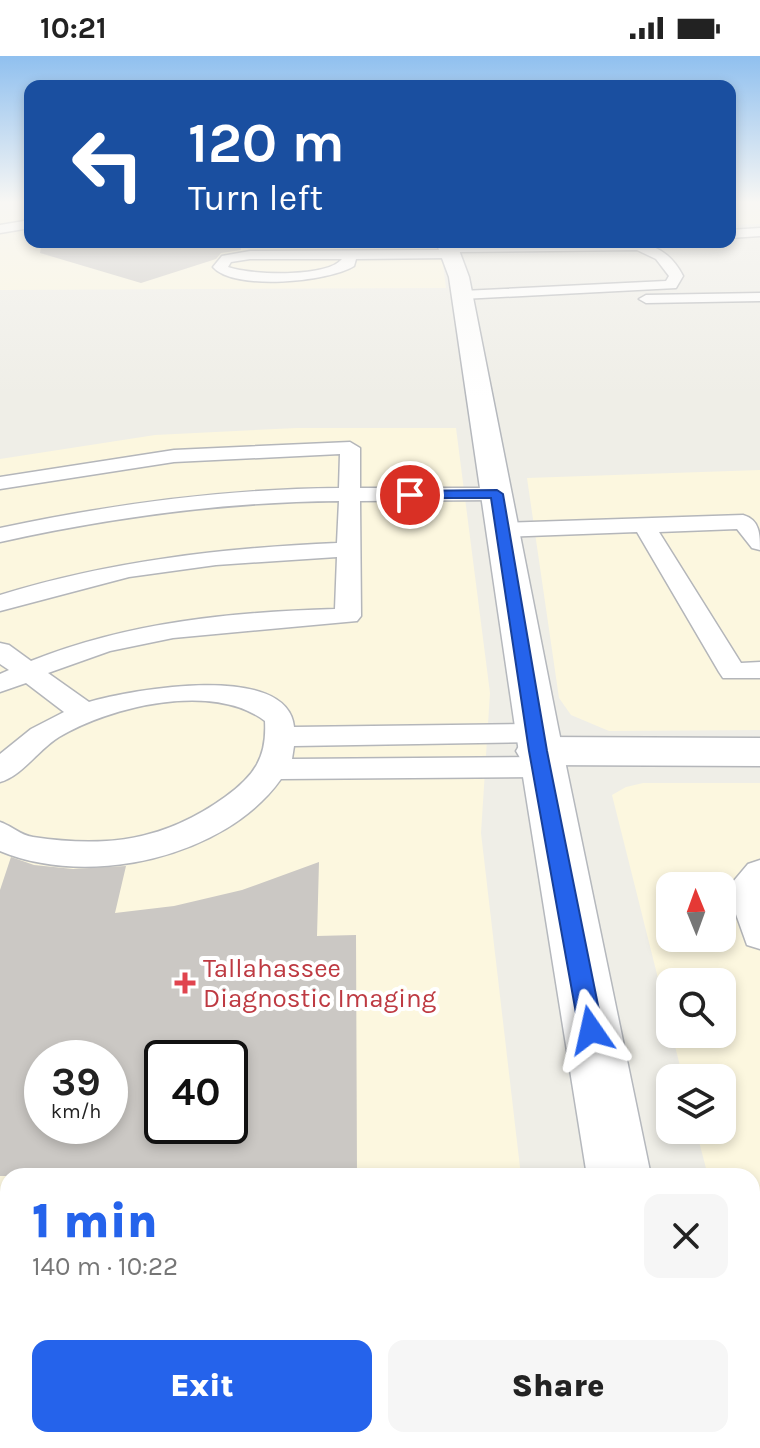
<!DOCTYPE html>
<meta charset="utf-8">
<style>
body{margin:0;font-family:Karla,sans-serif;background:#f6f6f6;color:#222;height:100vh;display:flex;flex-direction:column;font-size:30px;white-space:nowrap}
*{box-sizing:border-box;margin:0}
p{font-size:26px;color:#767676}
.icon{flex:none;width:44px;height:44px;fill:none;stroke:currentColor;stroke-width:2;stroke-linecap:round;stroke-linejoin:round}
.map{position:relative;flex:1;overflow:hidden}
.sheet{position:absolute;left:0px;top:1112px;width:760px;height:280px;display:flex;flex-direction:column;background:#fff;border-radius:24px 24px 0 0;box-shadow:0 4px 12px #0003}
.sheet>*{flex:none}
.hud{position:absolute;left:24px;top:24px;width:712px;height:168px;border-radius:16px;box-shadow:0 4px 12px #0003;background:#1a4fa0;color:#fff;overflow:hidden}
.needle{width:52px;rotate:359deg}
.tools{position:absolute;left:656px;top:816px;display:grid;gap:16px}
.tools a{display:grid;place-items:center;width:80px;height:80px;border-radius:16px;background:#fff;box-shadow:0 4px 12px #0003;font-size:40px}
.speed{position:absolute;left:24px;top:984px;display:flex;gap:16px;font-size:40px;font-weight:700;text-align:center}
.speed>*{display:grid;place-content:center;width:104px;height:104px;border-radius:50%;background:#fff;box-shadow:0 4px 12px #0003;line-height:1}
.speed small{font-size:20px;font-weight:400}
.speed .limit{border:4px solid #111;border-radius:12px;background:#fff;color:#111}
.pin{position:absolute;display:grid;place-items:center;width:68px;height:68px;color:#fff;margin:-34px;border:4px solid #fff;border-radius:50%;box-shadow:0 2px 8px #0007}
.me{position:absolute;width:88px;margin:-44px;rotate:349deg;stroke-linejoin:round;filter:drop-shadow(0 0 6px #0008)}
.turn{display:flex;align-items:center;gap:28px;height:168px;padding:0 32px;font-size:36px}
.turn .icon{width:104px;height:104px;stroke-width:2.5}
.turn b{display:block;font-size:56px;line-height:68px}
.round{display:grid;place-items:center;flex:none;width:84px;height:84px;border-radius:16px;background:#f6f6f6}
.headline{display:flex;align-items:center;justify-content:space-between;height:136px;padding:0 32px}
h1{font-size:48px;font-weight:800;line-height:60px;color:#2563eb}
.cta{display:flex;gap:16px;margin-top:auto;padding:16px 32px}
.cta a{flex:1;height:92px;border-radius:16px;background:#2563eb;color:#fff;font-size:32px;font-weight:800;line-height:92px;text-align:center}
.cta a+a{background:#f6f6f6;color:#222}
.status{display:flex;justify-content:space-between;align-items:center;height:56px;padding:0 40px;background:#fff;direction:ltr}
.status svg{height:22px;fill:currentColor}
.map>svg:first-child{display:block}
.commercial{fill:#fcf7df;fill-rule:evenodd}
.building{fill:#cbc8c4;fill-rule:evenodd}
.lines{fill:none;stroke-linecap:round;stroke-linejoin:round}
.lane-casing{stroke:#b4b6ba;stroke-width:3}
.street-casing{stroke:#b4b6ba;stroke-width:3}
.secondary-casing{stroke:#b5b8bd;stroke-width:3}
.lane{fill:#fff;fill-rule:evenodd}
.street{fill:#fff;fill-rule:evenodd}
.secondary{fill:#fff;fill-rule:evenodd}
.route{fill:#2563eb;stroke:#184099;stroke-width:2}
.health-dot{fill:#e0444e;stroke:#fff;stroke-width:3}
.labels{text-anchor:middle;stroke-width:8;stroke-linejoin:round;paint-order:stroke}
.near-health-label{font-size:26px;fill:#be3a42;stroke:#fff;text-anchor:start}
</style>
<div class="status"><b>10:21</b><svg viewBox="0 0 49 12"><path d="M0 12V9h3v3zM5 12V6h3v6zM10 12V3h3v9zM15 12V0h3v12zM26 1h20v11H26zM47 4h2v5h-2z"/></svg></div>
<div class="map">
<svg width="760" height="1392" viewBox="0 0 760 1392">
<rect width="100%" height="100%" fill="#efeee7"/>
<path class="commercial" d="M0,145H30V186H435L443,208L446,232L0,234Z
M730,145H760V168L730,169Z
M297,372H456L490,637L481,777L521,1120H8V1384H552L553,1392H0V403L155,379ZM42,1002H110V1070H42ZM162,1002H230V1070H162Z
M760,414V674L609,675L571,659L559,642L527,422Z
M643,727H760V1329L752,1297V1120H708L696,1074H722V1022H683L672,978H722V926H670V970L612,739L626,731ZM670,830H722V882H670Z"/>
<path class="building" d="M42,186H240L241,194L221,197L216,203L141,227L40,197Z
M11,801L34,809L73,813L126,810L115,857L174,850L242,834L319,806L317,880L356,879L357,1120H0V834ZM42,1002H110V1070H42ZM162,1002H230V1070H162Z"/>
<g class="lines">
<g class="lane-casing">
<path id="lane" d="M30,164V172L0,177V169Z
M760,172V180L730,182V174Z
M638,186C659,191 673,200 683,220L676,232L462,243L455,239L462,235L666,225L669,220L656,203L637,194L457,196V201L452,202L356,203L354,210C329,226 233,235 213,211L222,200L250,195L444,194V189L449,188ZM250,203H342C327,222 250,219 228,211L231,206Z
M760,237V245L646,247L639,243L646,239Z
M350,386L360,392V432H497L508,438L497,444L360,445L361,560L357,565L173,582L110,595L48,617L89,646C129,634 288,605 294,671L536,668L546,670L551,677L546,684L536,686L294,690L292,703L542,701L553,704L557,711L553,718L542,721L281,723C225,802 88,832 0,795V766C12,770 20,779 33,781C106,792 164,785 225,741C254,720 267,702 265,665C213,625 109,651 59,681C38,694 22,720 0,726V698L31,673L64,656L26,627L0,636V618L9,614L0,608V587L9,589L31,605C129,566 231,556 335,553L337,501L216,509L129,521L0,555V539C110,505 222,492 337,487L339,445C223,446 113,461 0,486V472C113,448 223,433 339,432L340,398L174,406L0,433V421L174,394Z
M743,459C760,464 760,478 760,494L752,492L737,473L659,476L741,607L760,606V622H723L719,616L637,476L503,481L495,479L492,474L495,469L503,467Z
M760,804V893L747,889L727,833L748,808Z"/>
</g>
<g class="street-casing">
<path id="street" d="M538,681L760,682V710L538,709L522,705L516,695L522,685Z"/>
</g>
<g class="secondary-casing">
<path id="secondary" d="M436,186H456L469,221L558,671L651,1120H587L515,671L449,221Z
M629,1384H707L709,1392H631Z"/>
</g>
<use href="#lane" class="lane"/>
<use href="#street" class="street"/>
<use href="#secondary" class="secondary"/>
</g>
<linearGradient id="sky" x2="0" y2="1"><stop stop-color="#90c0ef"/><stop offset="0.43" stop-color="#f8f7f4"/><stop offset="1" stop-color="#f8f7f4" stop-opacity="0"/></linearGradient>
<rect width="760" height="340" fill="url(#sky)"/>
<path class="route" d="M497,434L503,438L547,695L603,974L599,981L591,984L583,981L579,974L529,695L491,442H410L404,439L410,435Z"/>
<path class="health-dot" d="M181 915h8v8h8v8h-8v8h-8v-8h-8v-8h8z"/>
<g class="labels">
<g class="near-health-label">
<text x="203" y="921">Tallahassee<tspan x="203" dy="30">Diagnostic Imaging</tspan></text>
</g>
</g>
</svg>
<div class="tools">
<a><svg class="needle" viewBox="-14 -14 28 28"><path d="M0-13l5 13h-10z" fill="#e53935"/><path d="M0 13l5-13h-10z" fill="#767676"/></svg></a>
<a><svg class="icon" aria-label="search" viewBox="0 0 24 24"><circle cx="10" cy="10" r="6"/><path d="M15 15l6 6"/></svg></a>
<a><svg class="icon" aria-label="layers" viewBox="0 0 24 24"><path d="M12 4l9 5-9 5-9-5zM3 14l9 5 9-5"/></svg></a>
</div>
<div class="speed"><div>39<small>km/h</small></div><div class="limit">40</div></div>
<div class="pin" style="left:410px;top:439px;background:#d93025"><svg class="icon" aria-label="arrive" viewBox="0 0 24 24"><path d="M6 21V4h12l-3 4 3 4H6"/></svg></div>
<svg class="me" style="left:591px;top:974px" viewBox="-20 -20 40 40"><path d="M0-17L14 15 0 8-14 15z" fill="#2563eb" stroke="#fff" stroke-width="4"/></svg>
<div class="hud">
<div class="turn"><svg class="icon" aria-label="left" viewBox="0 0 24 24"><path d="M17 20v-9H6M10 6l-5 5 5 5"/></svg><div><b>120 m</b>Turn left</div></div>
</div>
<section class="sheet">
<div class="headline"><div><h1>1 min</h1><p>140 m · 10:22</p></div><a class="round"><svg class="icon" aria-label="close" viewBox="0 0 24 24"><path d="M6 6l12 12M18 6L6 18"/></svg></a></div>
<div class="cta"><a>Exit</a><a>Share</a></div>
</section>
</div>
